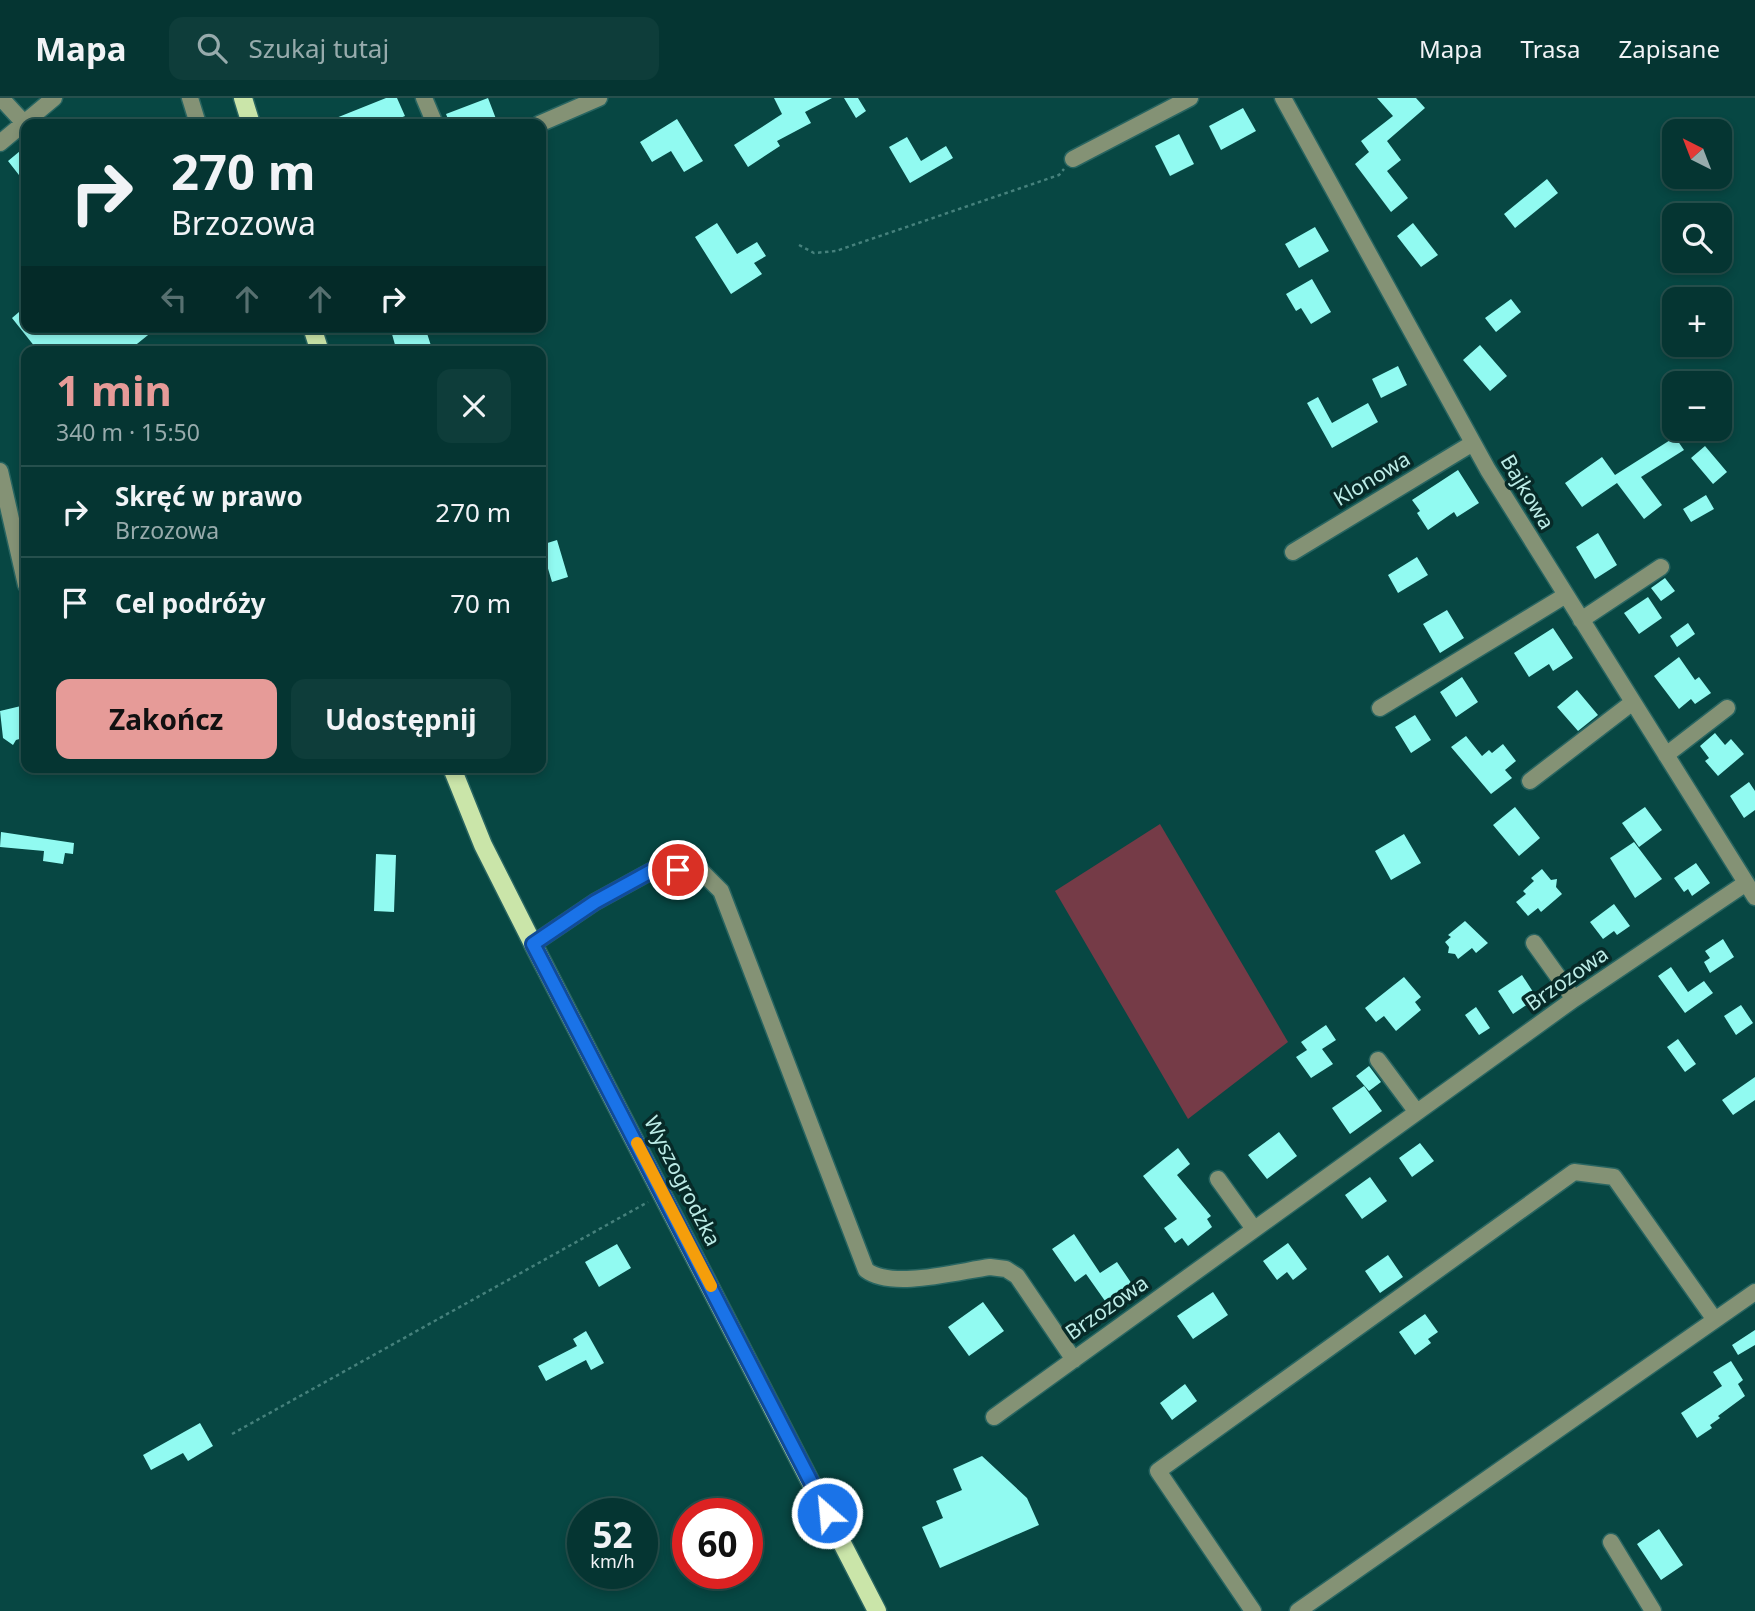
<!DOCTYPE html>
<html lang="pl">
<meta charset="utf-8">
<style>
body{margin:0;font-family:"Noto Sans",sans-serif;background:#0e3d3a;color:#f1f3f6;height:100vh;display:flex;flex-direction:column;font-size:26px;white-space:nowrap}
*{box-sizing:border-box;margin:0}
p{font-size:23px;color:#97abac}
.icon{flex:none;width:38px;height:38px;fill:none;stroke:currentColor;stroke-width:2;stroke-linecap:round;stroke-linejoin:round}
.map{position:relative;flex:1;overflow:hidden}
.drawer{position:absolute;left:21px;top:248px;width:525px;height:427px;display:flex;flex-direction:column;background:#053532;border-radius:14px;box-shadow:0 4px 10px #0003,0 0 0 2px #26504d}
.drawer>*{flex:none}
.hud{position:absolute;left:21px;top:21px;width:525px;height:214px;border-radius:14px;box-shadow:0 4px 10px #0003,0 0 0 2px #26504d;background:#053532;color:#f1f3f6;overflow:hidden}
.needle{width:46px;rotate:318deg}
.tools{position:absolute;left:1662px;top:21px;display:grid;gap:14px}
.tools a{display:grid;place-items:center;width:70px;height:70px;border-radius:14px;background:#053532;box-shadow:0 4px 10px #0003,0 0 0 2px #26504d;font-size:35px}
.speed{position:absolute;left:567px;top:1400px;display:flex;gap:14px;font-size:35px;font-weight:700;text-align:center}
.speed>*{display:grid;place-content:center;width:91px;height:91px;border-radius:50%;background:#053532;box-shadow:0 4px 10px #0003,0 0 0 2px #26504d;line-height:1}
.speed small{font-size:18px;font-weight:400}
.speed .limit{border:10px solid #d22;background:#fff;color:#111}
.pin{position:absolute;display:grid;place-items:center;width:60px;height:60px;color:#fff;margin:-30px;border:4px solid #fff;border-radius:50%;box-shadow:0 2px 7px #0007}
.me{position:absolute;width:77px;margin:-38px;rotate:333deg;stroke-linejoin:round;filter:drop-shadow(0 0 5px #0008)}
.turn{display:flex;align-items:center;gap:24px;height:147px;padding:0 35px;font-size:32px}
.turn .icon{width:91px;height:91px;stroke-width:2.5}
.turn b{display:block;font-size:49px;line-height:60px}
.lanes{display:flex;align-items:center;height:66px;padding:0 35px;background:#0003;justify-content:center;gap:35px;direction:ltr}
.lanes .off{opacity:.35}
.round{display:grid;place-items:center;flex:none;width:74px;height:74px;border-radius:14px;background:#0e3d3a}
.head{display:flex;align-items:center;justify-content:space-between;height:119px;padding:0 35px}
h1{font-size:42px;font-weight:700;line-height:52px;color:#e69b98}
.button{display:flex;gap:14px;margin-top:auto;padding:14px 35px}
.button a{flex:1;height:80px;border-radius:14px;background:#e69b98;color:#111;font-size:28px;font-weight:700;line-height:80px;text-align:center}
.button a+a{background:#0e3d3a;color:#f1f3f6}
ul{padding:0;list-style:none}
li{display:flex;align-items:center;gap:21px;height:91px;padding:0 35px;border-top:2px solid #26504d}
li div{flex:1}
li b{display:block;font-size:26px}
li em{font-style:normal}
header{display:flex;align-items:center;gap:42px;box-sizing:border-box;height:98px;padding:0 35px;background:#053532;border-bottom:2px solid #26504d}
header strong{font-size:33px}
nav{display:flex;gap:38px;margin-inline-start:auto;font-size:24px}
.search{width:490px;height:63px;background:#0e3d3a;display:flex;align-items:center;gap:18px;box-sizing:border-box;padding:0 24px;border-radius:14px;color:#97abac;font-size:26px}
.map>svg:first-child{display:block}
.green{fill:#753b47}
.building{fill:#91faf1}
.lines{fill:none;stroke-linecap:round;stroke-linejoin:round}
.minor-casing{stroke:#286561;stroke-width:19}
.major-casing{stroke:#286561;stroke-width:21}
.path{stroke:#46817c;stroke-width:2.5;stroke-dasharray:3.5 3.5;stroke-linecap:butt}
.minor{stroke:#849275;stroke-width:16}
.major{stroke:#cae5a9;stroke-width:18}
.route-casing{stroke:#114b97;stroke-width:18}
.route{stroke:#1a73e8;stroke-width:12}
.slow{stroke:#f59e0b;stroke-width:12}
.labels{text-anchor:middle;stroke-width:7;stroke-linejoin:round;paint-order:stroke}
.street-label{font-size:21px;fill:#bcece7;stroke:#072a28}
</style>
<header>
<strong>Mapa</strong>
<div class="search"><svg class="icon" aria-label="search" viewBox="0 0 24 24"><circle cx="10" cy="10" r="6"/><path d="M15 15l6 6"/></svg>Szukaj tutaj</div>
<nav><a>Mapa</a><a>Trasa</a><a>Zapisane</a></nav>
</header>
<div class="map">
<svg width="1755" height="1513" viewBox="0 0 1755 1513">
<rect width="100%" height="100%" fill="#074743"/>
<path class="green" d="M1160,726L1288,944L1188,1021L1055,793Z"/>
<path class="building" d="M386,0H397L405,18L386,26H321Z
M488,0L498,26H450L446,16Z
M774,0H832L805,14L811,25L777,43L780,48L748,69L734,47L782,16Z
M844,0H858L866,13L856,20Z
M1377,0H1416L1425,10L1387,43L1401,62L1387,73L1408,100L1391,114L1355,66L1369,54L1361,43L1393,18Z
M1243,10L1256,33L1221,52L1209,28Z
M677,21L703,63L684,74L671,53L652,64L640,44Z
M1179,36L1194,66L1170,78L1155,48Z
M907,39L921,63L946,48L953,60L910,85L889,49Z
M26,48V86L8,63Z
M1547,81L1558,95L1515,130L1504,116Z
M717,125L737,156L757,144L766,158L754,165L762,176L731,196L695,139Z
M1413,125L1438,157L1421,169L1397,138Z
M1315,129L1329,153L1299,170L1285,146Z
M1312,181L1331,214L1311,226L1301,210L1296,213L1286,196Z
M1511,201L1521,214L1496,234L1485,220Z
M26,208V229H158L127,254H39L12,220Z
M390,229H425L433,254H397Z
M1480,247L1507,278L1490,293L1463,262Z
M1398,268L1407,287L1381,300L1372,281Z
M1318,299L1332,325L1368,305L1378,324L1332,350L1307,305Z
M1675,339L1684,352L1641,379L1662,407L1644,421L1617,385L1582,409L1565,385L1602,359L1615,377Z
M1705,348L1727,374L1713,386L1691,360Z
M1458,372L1479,405L1457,419L1454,414L1428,432L1417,415L1420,413L1412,402Z
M1706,397L1714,411L1691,424L1683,411Z
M1598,435L1617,467L1595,481L1576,449Z
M557,442L568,479L552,484L541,447Z
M1417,459L1428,477L1398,495L1388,477Z
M1665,480L1675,493L1661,503L1651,490Z
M1648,499L1662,520L1639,536L1624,515Z
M1447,512L1464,540L1440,555L1423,526Z
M1688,525L1695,536L1677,549L1670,538Z
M1553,530L1573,560L1553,573L1549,566L1529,579L1514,555Z
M1679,559L1695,582L1699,579L1711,595L1695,606L1691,601L1679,611L1654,578Z
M1462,579L1478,604L1456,619L1440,594Z
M1577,592L1598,617L1578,633L1557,609Z
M21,608L26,639L16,642L13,647L3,640L0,613Z
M1415,617L1431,642L1411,655L1395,629Z
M1715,635L1725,647L1731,641L1744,656L1718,678L1705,663L1709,660L1700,648Z
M1466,638L1482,658L1489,652L1492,655L1503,646L1516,663L1505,672L1512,680L1491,696L1451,649Z
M1749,684L1755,693V712L1744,720L1730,698Z
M1515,709L1540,740L1519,758L1493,727Z
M1645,709L1662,732L1639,749L1622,725Z
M1,734L74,745L73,756L65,755L63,766L43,763L44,753L0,749Z
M1404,736L1421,765L1391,782L1375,753Z
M1634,744L1662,781L1635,800L1610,760Z
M376,756L396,757L394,814L374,813Z
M1696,765L1710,785L1692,798L1688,791L1684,794L1674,780Z
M1542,771L1551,782L1557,781L1556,789L1562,796L1541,814L1538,810L1528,818L1516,804L1526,796L1523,793L1534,783L1531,780Z
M1614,806L1630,828L1617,837L1614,833L1603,841L1590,824Z
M1465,823L1488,845L1476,855L1472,850L1458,861L1455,856L1448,855L1449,849L1445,844L1451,839L1448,837Z
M1723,841L1734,859L1710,875L1704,864L1710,860L1705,853Z
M1671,869L1688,894L1704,883L1713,895L1685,915L1658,878Z
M1522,877L1537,900L1513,916L1498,893Z
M1404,879L1421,899L1415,904L1421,912L1396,933L1384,918L1376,924L1365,910Z
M1741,907L1753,925L1736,937L1724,918Z
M1476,909L1490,930L1479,937L1465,917Z
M1326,927L1336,942L1322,951L1333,966L1311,980L1296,959L1307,952L1301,944Z
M1678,941L1696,966L1685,974L1667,949Z
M1369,968L1381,984L1369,993L1356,978Z
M1755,979V1002L1733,1017L1722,1002Z
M1364,988L1382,1013L1350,1036L1332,1010Z
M1279,1034L1297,1058L1267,1081L1248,1057Z
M1420,1045L1434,1063L1412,1079L1399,1060Z
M1178,1050L1190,1066L1177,1077L1211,1118L1207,1121L1212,1129L1188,1148L1182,1140L1175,1145L1164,1130L1177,1121L1143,1078Z
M1370,1079L1387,1103L1362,1121L1345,1097Z
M1074,1136L1100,1175L1117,1164L1136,1192L1110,1210L1086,1176L1075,1184L1052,1151Z
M1288,1145L1307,1171L1293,1182L1287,1174L1277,1182L1263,1163Z
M617,1146L631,1170L599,1189L585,1164Z
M1388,1157L1403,1179L1380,1195L1365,1173Z
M1213,1194L1228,1217L1193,1241L1177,1218Z
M983,1204L1004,1233L969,1258L948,1229Z
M1425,1216L1438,1234L1428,1241L1431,1245L1415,1257L1399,1234Z
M1755,1232V1247L1738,1257L1732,1247Z
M586,1233L604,1265L591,1272L586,1262L546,1283L538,1268L577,1248L573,1241Z
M1731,1263L1743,1282L1738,1286L1745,1298L1718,1318L1720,1320L1710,1327L1712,1330L1697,1340L1681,1315L1722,1288L1713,1274Z
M1185,1286L1197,1303L1172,1322L1160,1305Z
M200,1325L213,1348L188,1363L183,1355L151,1372L143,1357Z
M982,1358L1027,1400L1039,1427L940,1470L922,1429L943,1420L936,1403L962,1392L953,1371Z
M1659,1431L1683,1467L1661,1482L1637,1446Z"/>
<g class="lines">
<g class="minor-casing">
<path id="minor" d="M1,0L24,25
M190,0L198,26
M424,0L435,26
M1283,0L1488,372L1755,799
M539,26L599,0
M0,45L54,0
M1073,61L1190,0
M0,373L26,487
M1293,454L1473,345
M1581,522L1661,469
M1380,610L1566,497
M1666,657L1727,610
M1530,683L1633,604
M1534,845L1574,901
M533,846L595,804L655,771L701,773L721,793L866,1172C892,1192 959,1173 990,1169L1006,1171L1017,1178L1074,1262
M1378,962L1416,1013
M1218,1081L1254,1131
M994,1319L1574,901L1746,785
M1611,1444L1653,1513
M1253,1513L1158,1373L1574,1074L1614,1079L1715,1222
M1298,1513L1755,1194"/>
</g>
<g class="major-casing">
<path id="major" d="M243,0L251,26
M312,229L320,254
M452,670L483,747L533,846L877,1513"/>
</g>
<path class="path" d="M799,147L814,155L836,153L1059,77L1064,71
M232,1336L648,1104"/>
<use href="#minor" class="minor"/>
<use href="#major" class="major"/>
</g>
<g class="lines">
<g class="route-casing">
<path id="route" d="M678,772L655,771L595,804L533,846L827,1415"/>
</g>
<use href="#route" class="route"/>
<path class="slow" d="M637,1045L711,1188"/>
</g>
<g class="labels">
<g class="street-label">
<text transform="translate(1372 381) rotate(-31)" y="7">Klonowa</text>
<text transform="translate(1527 394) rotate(59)" y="7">Bajkowa</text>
<text transform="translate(1567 881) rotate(-35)" y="7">Brzozowa</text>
<text transform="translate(682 1083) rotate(63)" y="7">Wyszogrodzka</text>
<text transform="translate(1107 1210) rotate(-35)" y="7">Brzozowa</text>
</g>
</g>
</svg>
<div class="tools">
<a><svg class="needle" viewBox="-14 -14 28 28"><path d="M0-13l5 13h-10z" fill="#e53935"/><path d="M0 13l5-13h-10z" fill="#97abac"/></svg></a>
<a><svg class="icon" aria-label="search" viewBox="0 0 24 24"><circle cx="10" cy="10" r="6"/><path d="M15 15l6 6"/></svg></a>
<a>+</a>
<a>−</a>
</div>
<div class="speed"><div>52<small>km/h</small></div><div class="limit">60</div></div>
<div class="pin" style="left:678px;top:772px;background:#d93025"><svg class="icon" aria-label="arrive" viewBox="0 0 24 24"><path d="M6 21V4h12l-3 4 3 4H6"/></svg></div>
<svg class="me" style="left:827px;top:1415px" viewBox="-20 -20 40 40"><circle r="17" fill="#1a73e8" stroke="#fff" stroke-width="3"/><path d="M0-11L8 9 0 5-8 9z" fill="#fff"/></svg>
<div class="hud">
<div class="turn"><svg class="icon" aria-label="right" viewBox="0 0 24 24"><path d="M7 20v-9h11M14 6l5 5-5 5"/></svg><div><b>270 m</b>Brzozowa</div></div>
<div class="lanes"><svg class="icon off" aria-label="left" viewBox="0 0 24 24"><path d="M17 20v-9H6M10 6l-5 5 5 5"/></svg><svg class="icon off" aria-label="ahead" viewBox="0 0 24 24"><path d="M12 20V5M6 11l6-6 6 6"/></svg><svg class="icon off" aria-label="ahead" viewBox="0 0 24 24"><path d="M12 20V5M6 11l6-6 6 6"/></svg><svg class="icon" aria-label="right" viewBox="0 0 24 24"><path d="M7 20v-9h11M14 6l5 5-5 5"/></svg></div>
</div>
<section class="drawer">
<div class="head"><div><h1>1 min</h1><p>340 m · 15:50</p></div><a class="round"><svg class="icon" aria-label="close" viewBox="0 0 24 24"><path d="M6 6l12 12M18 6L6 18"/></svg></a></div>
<ul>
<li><svg class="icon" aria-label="right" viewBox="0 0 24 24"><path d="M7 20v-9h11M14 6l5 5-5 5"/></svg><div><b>Skręć w prawo</b><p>Brzozowa</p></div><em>270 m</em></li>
<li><svg class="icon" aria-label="arrive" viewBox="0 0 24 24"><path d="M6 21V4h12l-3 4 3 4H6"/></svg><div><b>Cel podróży</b></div><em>70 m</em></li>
</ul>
<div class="button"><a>Zakończ</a><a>Udostępnij</a></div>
</section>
</div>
